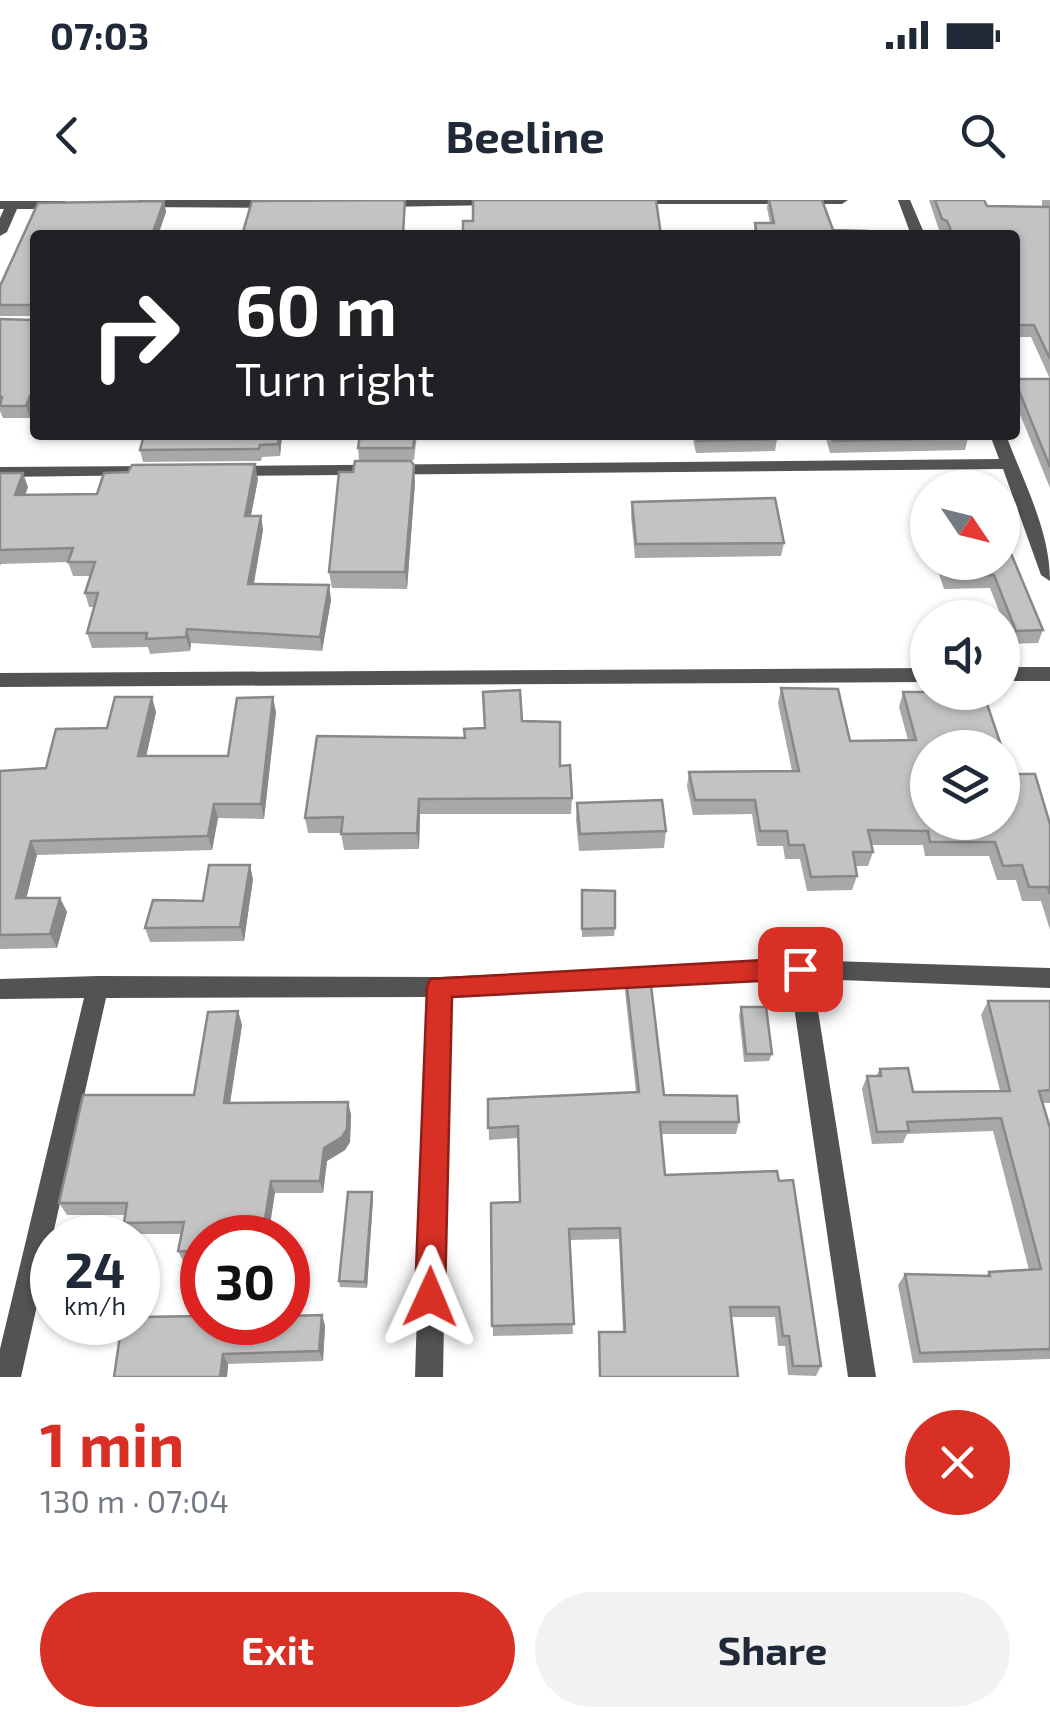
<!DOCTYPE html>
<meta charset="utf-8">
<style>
body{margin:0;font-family:"Exo 2",sans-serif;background:#f2f2f3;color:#1f2937;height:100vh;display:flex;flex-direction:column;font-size:38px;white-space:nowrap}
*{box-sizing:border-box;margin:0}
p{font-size:32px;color:#747a83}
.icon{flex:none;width:55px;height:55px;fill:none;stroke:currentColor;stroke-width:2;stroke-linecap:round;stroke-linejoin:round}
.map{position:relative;height:1177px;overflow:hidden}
.drawer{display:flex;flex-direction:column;background:#fff;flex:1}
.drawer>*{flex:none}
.guide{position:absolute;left:30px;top:30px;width:990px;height:210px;border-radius:10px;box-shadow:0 2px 8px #0004;background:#202124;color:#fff;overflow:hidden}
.needle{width:65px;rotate:125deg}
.fabs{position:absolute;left:910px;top:270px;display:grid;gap:20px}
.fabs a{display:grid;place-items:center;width:110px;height:110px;border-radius:50%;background:#fff;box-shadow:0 2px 8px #0004;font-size:50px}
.speed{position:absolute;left:30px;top:1015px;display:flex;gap:20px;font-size:50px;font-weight:700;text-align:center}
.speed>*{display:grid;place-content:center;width:130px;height:130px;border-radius:50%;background:#fff;box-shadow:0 2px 8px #0004;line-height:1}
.speed small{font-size:25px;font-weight:400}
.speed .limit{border:15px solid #d22;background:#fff;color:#111}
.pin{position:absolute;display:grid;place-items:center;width:85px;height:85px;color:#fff;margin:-42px;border-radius:20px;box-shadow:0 5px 15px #0006}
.me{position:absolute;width:110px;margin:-55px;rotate:1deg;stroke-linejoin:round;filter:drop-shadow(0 0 8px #0008)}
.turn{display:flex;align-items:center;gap:35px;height:210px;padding:0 40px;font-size:45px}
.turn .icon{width:130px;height:130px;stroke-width:2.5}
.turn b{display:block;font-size:70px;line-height:85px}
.round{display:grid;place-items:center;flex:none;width:105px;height:105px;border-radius:52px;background:#f2f2f3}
.head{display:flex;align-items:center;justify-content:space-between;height:170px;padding:0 40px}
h1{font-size:60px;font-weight:700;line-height:75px;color:#d93025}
.button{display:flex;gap:20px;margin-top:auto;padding:20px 40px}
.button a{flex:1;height:115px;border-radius:60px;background:#d93025;color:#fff;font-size:40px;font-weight:700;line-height:115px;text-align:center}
.button a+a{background:#f2f2f3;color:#1f2937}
.status{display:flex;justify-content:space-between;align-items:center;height:70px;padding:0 50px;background:#fff;direction:ltr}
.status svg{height:28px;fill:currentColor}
header{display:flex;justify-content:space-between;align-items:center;height:130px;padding:0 40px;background:#fff;font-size:45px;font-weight:700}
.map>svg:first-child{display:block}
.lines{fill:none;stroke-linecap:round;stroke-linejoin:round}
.minor{fill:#535353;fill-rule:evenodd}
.wall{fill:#a8a8a8}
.shaded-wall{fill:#888}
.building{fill:#c3c3c3;stroke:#888;stroke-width:2.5}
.route{fill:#d93025;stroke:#8d1f18;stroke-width:2.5}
</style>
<div class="status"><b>07:03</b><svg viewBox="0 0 49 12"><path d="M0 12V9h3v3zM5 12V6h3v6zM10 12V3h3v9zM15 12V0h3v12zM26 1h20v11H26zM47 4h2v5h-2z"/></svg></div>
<header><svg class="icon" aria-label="back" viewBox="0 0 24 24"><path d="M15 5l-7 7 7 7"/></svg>Beeline<svg class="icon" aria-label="search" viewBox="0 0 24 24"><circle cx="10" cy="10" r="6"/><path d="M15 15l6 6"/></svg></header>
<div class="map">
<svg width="1050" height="1177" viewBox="0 0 1050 1177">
<rect width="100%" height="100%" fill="#fff"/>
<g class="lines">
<path class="minor" d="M139,0H275L281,4L275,8L134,7L133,4Z
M376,0H506V1L500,5L379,7L373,3Z
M623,0H848L842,4H629Z
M898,0H910L925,35H911Z
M0,1H65L71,5L65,9H17L7,32L0,36V18L4,9H0Z
M990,235H1006C1023,281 1050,330 1050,381L1041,375L1003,269L232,276L224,271L232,266L999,259Z
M153,266L159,267V275L0,277V267Z
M1002,467H1050V481H1002Z
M928,468V482L0,487V473Z
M800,760L1050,768V788L813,779L876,1177H848L790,779L450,796L443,1177H415L427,797L106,798L21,1177H0V1149L84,798L0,799V779L98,776L439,777Z"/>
</g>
<path class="wall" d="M768,0H822L833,30L869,35H753L755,23H770L767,8Z
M929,0H984L987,6H1042V0H1050V288L1015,202V179H1050L1031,137H1015V35H945L944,32L939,30Z
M164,1L166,12L158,35H35V208H33L30,218H3L0,211V119L31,120L33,116H0V86L38,3Z
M144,235H282L280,256L262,257L261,261L143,262L140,250Z
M360,235H417L414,260H359L358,248Z
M692,235H776L777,239L775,251L696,253Z
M825,235H967L968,238L965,250L830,253Z
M0,273L28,287L25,295L97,294L258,279L251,316H261L263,330L254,384L329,385L331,400L322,451L191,443L190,451L150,454L148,447L92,448L87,433L94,407H89L85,393L90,376H73L68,362L1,364L0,366Z
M415,282L407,389L332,388L329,372Z
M632,302L784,343L781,356L635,358L631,316Z
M935,362H1002L1043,430L1038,443L1012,444L990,388L944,389Z
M781,488L850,541L908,540L899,507L903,492L1012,574L1050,624V730L1041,701H1022L1016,680H997L989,656H925L923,645H871L873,652L868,666H855L857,676L852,690L807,691L800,659H785L783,646H757L752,614L693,615L687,586L689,572L792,571L778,503Z
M156,512L146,556H228L276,512L264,619L218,618L212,650L37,655L26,698H60L67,712L57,748L0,749V571L46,568L107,528Z
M522,521L560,566L572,598L571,614H420L419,649L344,650L341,633H308L305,618L485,528Z
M577,603L666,631L664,648L579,651L576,620Z
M253,679L244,741L150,742L145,728Z
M582,690L615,728L614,736L582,737Z
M626,778L664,895L739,922L736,934H662L665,975L777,971L821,1166L816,1176L788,1175L785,1146H778L775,1117H731L738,1177H599V1132H623L619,1039L569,1040L573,1134L493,1136L491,1003L520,1002L518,938L489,940L488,899L636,892L625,791Z
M988,801H1050V903H1043L1050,928V1159L913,1163L898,1085L905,1074L986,1076L989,1072L1029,1070L993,931L907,934L903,943L872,944L862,889L867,876H876L880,869L913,892L1000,891L981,815Z
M741,807L772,854L769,861L744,862L739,815Z
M238,811L242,825L230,903L348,902L351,915L350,942L345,950L327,961L323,993H275L202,1038V1063H184L178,1051L182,1034H130L124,1023L125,1015H67L59,1003L194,895Z
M373,999L367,1088L340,1087L339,1081Z
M202,1100V1122H288V1116L322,1115L325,1126L323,1161L228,1164L227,1177H114L122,1122H138V1117L200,1116Z"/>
<path class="shaded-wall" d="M164,1L166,12L158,35H152Z
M30,196L33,208L30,218L26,206Z
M279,235H282L280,256L278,244Z
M255,264L258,279L248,330L245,316Z
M414,265L415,282L407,389L405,372Z
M23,273L28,287L20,310L15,295Z
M261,316L263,330L251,398L248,384Z
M329,385L331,400L322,451L320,437Z
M187,429L191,443L190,451L186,437Z
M152,497L156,512L143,571L138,556Z
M273,497L276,512L264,619L261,604Z
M419,599L420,614L419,649L417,633Z
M214,604L218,618L212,650L208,636Z
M31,641L37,655L23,712L16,698Z
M250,665L253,679L244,741L240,727Z
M60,698L67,712L57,748L50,734Z
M238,811L242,825L228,916L224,903Z
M348,902L351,915L350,942L345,950L327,961L323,993L320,981L324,948Z
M271,981L275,993L268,1038H262Z
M372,992L373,999L367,1088L365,1082Z
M322,1115L325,1126L323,1161L319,1151Z
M223,1154L228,1164L227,1177H220Z"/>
<path class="building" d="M405,0L403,34L463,33V21H473V0H656L661,35H223H242L252,1Z
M769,0H822L833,30L868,31L869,35H757L755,23H774Z
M935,0H984L987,6L1050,7V159L1034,125H1015V35H953L947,21L942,19Z
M164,1L152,35H35V108L32,105H0V86L38,3Z
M35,109V196H30L26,206H0L2,197H0V119L31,120Z
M1015,179H1050V267L1015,181Z
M144,235H279L278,244L260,245L259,249L140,250Z
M360,235H415L413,248H358Z
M696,235H776L777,239L697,241Z
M831,235H967L968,238L833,241Z
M355,261H411L414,265L405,372H329L339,272H353Z
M255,264L245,316H261L248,384L329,385L320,437L187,429L186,437L146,439L147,433H87L98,393H85L95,362H68L73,348L0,350V273H23L15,295L97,294L104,273L128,272L132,265Z
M775,298L784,343L636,344L632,302Z
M1002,332L1043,430L1016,431L994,375L948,376L943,362H1002Z
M781,488L838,489L850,541L916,540L903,492H983L1002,548H928V622H1002V548L1012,574H1035L1050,624V694L1048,687H1029L1022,665L1003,666L995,642H930L928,631L868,630L873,652H853L857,676L811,677L804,645H789L787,631H760L755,600H695L689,572L799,571Z
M520,490L522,521L560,522V566L570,565L572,598L419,599L417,633L341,634L343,617L305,618L317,536L465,538L464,529L485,528L483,492Z
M115,497H152L138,556H228L237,498L273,497L261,604H214L208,636L31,641L16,698H60L50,734L0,735V571L46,568L56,529L107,528Z
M662,600L666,631L580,634L577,603Z
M209,665H250L240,727L145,728L153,700L203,701Z
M582,690L615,691V728L582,729Z
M650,777L664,895L737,896L739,922H660L665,975L777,971L779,981L793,980L821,1166H793L789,1136H783L779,1107H730L738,1177H600L599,1132H625L620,1028L569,1029L574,1124L492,1126L491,1003L520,1002L518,926L488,928V899L639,892L626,778Z
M988,801H1050V890L1039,891L1050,928V1149L920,1153L905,1074L990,1076L989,1072L1041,1069L1001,918L907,922L909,931L877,932L867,876H881L880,869L908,868L913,892L1010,891Z
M741,807H766L772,854H746Z
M238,811L224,903L348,902L347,929L342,937L324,948L320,981H271L262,1038H202V1052L178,1051L184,1022L124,1023L127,1003H59L83,895H194L208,812Z
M348,992H372L365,1082L339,1081Z
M202,1100V1122H288V1116L322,1115L319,1151L223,1154L220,1177H114L122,1122H138V1117L200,1116Z"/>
<path class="route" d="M800,758L809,761L813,769L809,776L800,779L452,797L445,1097L441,1108L430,1112L420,1108L415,1097L427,787L430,779Z"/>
</svg>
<div class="fabs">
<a><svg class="needle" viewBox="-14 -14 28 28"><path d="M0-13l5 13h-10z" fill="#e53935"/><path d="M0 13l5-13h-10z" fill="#747a83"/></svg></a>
<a><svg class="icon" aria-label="sound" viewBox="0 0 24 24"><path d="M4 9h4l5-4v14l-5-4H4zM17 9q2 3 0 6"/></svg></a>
<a><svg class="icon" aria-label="layers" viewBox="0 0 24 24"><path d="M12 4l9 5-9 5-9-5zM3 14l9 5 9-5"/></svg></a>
</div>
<div class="speed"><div>24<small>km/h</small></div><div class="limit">30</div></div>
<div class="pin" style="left:800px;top:769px;background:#d93025"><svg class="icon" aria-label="arrive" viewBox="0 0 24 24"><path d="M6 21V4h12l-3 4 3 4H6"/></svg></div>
<svg class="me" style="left:430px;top:1097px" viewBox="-20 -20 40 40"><path d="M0-17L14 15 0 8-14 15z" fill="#d93025" stroke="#fff" stroke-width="4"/></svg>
<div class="guide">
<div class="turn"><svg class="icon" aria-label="right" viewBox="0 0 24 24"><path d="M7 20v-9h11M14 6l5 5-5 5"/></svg><div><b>60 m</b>Turn right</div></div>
</div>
</div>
<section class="drawer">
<div class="head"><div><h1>1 min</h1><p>130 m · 07:04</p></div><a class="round" style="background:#d93025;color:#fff"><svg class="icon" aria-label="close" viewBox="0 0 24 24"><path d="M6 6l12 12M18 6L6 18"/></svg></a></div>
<div class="button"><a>Exit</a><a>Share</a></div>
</section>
